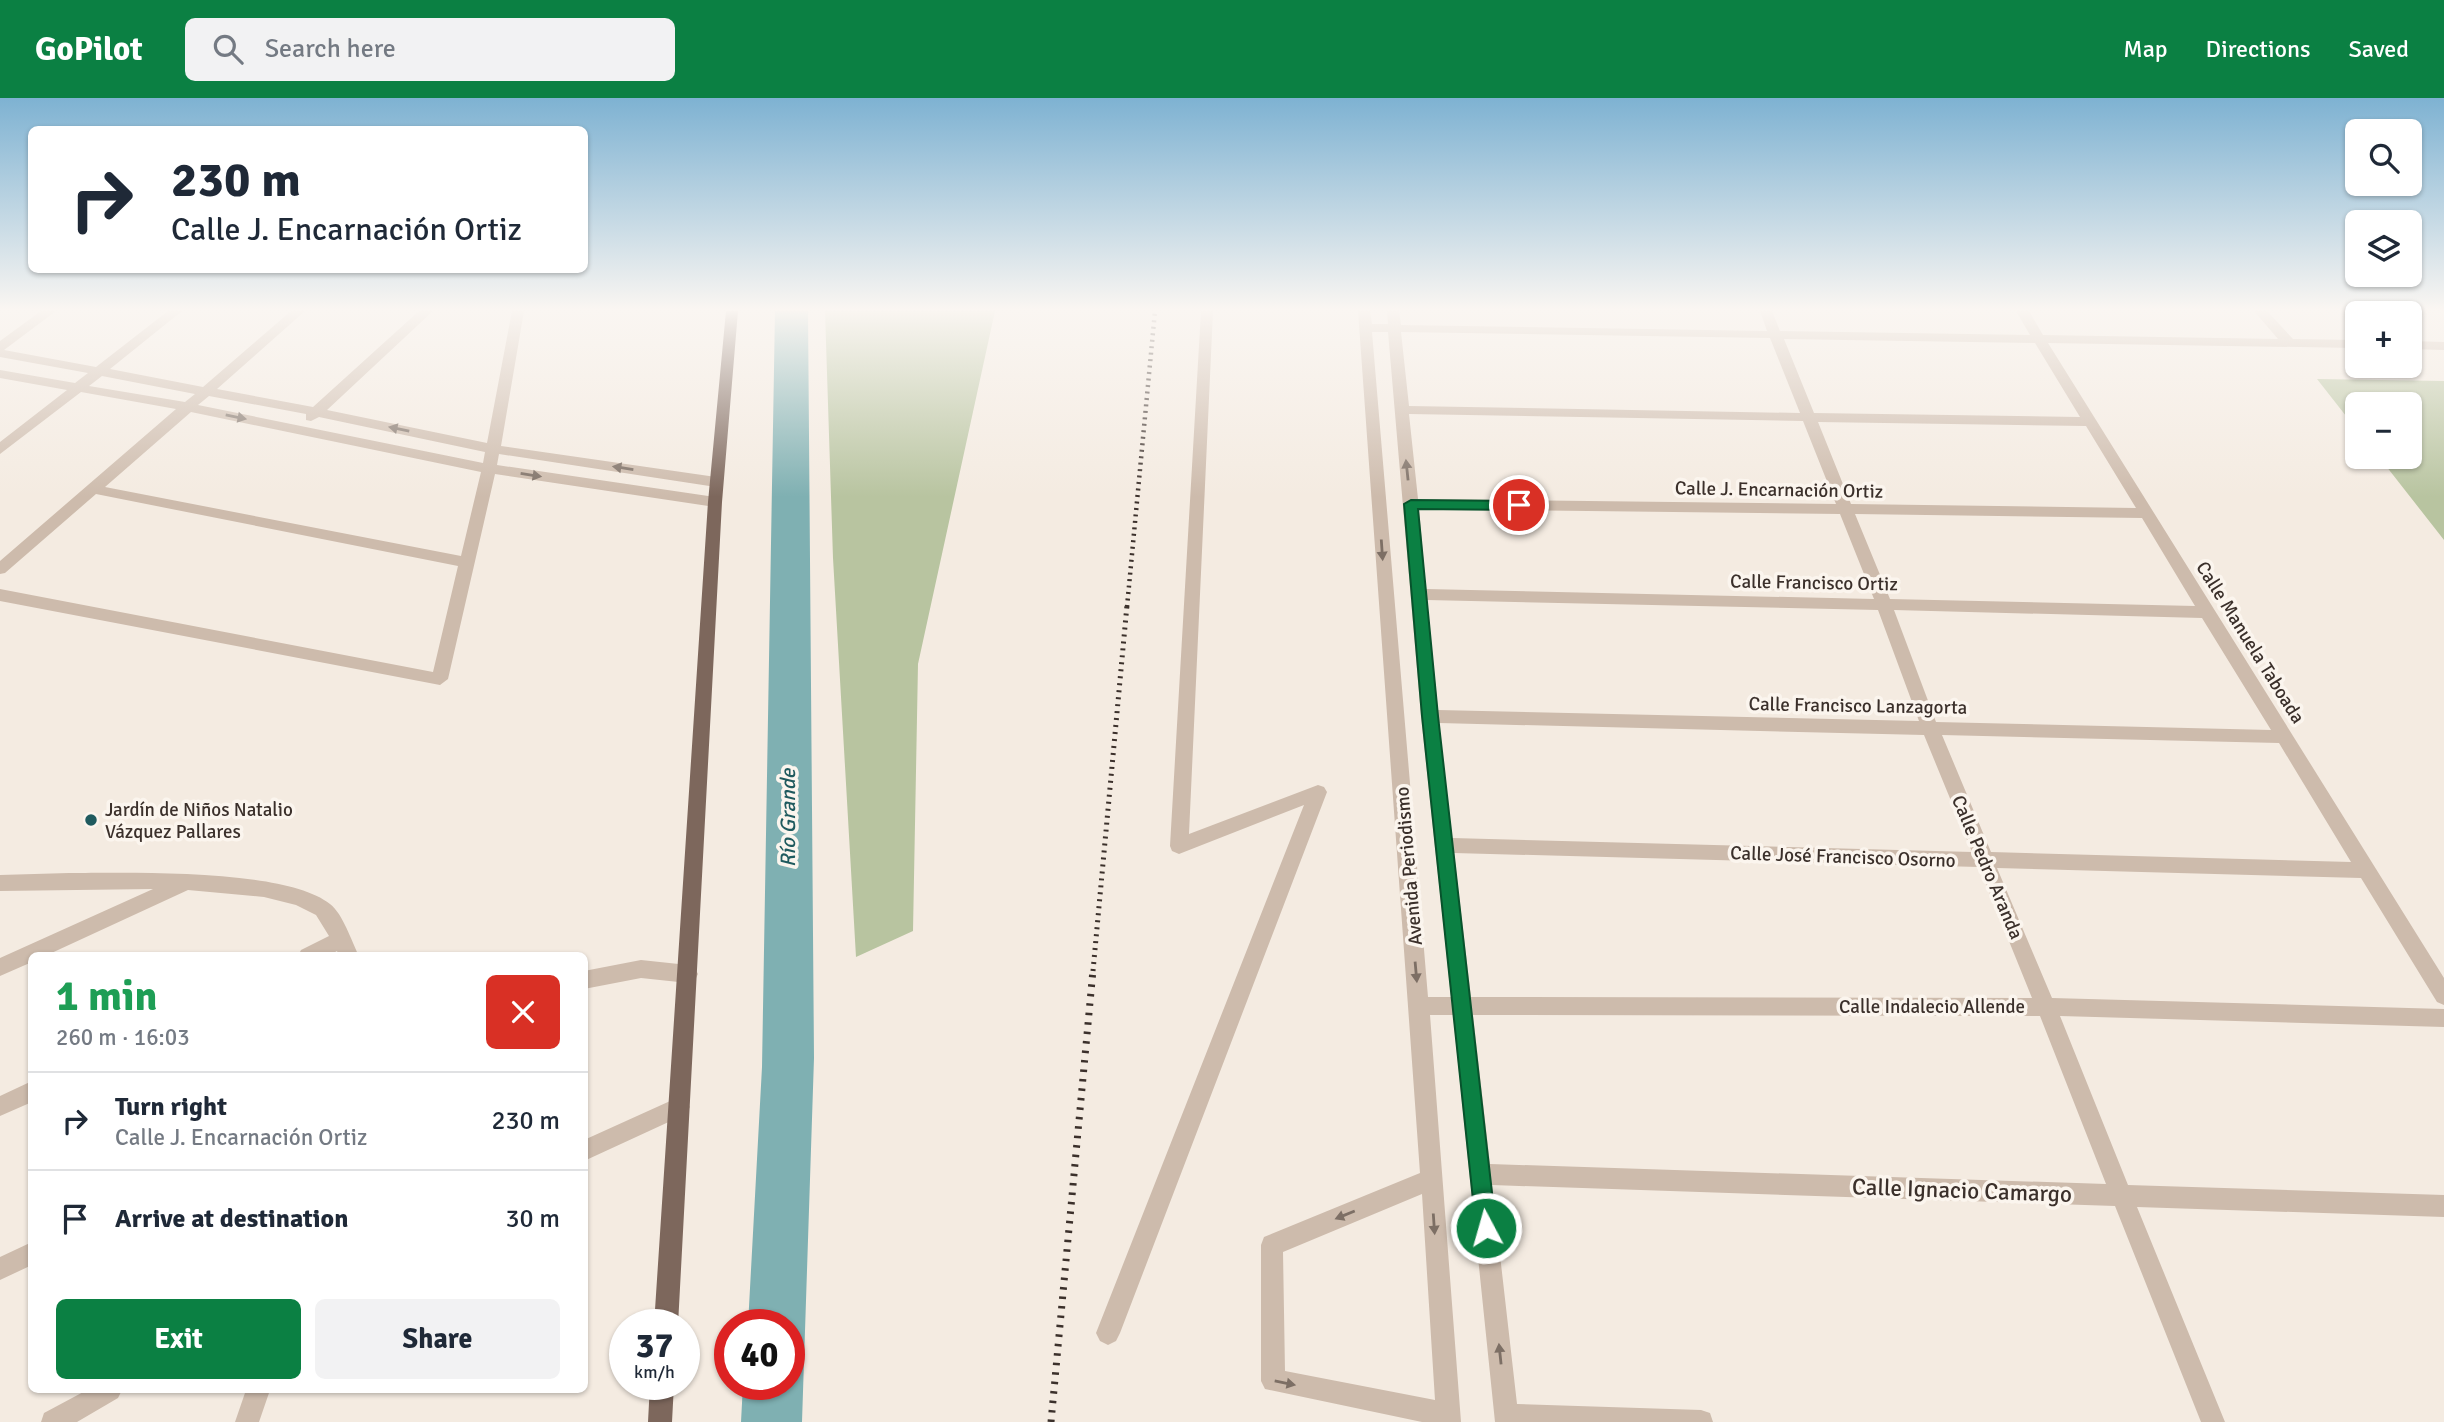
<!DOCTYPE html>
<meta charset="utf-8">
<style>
body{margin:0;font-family:Signika,sans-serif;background:#f2f2f3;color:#1f2937;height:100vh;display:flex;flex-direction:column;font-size:26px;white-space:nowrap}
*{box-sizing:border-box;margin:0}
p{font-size:23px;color:#747a83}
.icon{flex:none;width:38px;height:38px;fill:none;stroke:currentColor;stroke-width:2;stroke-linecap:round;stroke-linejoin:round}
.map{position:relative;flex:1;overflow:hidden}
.side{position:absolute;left:28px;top:854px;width:560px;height:441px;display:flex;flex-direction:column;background:#fff;border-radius:10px;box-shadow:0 2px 5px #0004}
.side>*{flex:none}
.guide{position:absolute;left:28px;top:28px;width:560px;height:147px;border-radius:10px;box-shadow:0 2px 5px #0004;background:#fff;color:#1f2937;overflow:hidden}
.tools{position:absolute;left:2345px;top:21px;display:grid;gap:14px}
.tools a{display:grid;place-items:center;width:77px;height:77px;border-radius:10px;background:#fff;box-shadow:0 2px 5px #0004;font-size:35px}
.speed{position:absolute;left:609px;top:1211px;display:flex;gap:14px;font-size:35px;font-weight:700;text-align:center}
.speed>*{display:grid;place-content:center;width:91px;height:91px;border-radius:50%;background:#fff;box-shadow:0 2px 5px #0004;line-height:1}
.speed small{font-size:18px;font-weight:400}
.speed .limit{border:10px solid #d22;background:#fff;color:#111}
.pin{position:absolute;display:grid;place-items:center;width:60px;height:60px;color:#fff;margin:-30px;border:4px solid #fff;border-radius:50%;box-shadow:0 2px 7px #0007}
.me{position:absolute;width:77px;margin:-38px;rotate:354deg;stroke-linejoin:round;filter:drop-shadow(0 0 5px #0008)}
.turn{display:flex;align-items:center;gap:24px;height:147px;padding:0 28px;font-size:32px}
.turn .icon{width:91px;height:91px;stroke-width:2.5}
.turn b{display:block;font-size:49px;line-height:60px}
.round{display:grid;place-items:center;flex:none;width:74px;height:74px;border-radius:10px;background:#f2f2f3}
.headline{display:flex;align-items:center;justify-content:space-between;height:119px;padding:0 28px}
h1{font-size:42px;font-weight:800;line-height:52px;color:#1e9e55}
.button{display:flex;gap:14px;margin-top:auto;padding:14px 28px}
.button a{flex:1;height:80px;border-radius:10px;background:#0b8043;color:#fff;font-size:28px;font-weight:800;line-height:80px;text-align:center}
.button a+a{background:#f2f2f3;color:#1f2937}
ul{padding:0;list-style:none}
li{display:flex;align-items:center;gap:21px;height:98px;padding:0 28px;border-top:2px solid #e0e1e3}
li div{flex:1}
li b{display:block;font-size:26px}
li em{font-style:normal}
header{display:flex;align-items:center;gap:42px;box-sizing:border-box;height:98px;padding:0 35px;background:#0b8043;color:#fff}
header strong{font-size:33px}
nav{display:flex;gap:38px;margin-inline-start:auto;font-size:24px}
.search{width:490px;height:63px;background:#f2f2f3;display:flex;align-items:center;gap:18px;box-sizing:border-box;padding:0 24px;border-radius:10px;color:#747a83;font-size:26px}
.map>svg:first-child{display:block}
.green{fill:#b8c4a0}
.water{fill:#7fb0b2}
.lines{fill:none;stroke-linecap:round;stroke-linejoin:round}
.minor{fill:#cdbbac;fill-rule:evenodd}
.major{fill:#7d675c;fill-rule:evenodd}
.rail-far2{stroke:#3b302b;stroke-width:4.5;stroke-dasharray:2 4.5;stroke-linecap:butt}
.rail-far1{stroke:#3b302b;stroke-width:5;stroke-dasharray:2 5;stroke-linecap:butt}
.rail{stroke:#3b302b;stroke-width:7;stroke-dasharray:2.5 7;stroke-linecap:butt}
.oneway{fill:#7d6f65}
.route{fill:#0b8043;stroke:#07532c;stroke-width:2}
.poi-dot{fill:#1f5a5e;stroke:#fbf5ee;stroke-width:2.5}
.labels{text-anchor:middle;stroke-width:7;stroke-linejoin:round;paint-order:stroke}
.street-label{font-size:19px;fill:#3b302b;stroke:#fbf5ee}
.poi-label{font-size:19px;fill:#3b302b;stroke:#fbf5ee;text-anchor:start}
.water-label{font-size:21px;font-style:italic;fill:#1f5a5e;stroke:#fbf5ee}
.near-street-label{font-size:23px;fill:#3b302b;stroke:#fbf5ee}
</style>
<header>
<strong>GoPilot</strong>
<div class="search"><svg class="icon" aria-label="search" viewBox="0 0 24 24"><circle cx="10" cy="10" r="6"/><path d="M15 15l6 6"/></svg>Search here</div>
<nav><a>Map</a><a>Directions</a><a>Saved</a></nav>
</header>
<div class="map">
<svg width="2444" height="1324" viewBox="0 0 2444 1324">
<rect width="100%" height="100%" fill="#f4ebe1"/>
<path class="green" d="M825,213H995L918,566L913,833L856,859L833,460Z
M2317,281L2444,283V442L2379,359H2410V306H2357V332Z"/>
<path class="water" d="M775,213H808L814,960L802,1324H741L743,1286H789V1227H748L762,969Z"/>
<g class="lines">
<path class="minor" d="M41,213H56L4,252L96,269L168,213H182L110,271L203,289L291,213H305L217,291L313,309L419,213H433L327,312L487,345L512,213H524L501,348L716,379L723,384L716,389L499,356L497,367L715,399L722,404L715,409L495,376L448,581L440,587L0,503V491L433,574L458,468L96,396L5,475L0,476V463L176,311L81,294L0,356V344L67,292L0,280V272L75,285L88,275L0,259V243ZM102,278L195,296L185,304L89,288ZM209,298L306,316V322L311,323L319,319L485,354L483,365L198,307ZM191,314L481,374L461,458L105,389Z
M1201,213H1213L1189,736L1318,687L1324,689L1327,694L1120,1235L1116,1243L1108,1247L1100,1243L1096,1235L1304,707L1179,756L1172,753L1170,748Z
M1358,213H1370L1372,226H1388L1387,213H1399L1401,227L1767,233L1760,213H1772L1780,233L2030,237L2016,213H2029L2043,237L2278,241L2254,213H2267L2293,241L2357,242V250L2048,245L2444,880V907L2437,904L2361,780L1997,770L2052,900L2444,911V929L2060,918L2128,1087L2444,1097V1119L2137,1109L2225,1324H2201L2115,1108L1492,1087L1517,1306L1701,1312L1710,1315L1713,1324H1495L1453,917H1430L1461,1324H1422L1265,1291L1261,1283V1147L1264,1139L1420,1075ZM1372,234H1388L1421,618L1451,899H1428ZM1401,234L1770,240L1800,315L1409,308ZM1784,241L2035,245L2080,319L1814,315ZM1409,316L1803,323L1836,406L1418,401ZM1818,324L2086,328L2136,410L1851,406ZM1419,411L1840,416L1874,501L1426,491ZM1855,416L2142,420L2195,508L1890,501ZM1427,502L1878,512L1919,623L1438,612ZM1894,512L2202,520L2271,632L1936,624ZM1439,625L1924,637L1972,754L1452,740ZM1942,637L2279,645L2351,764L1991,754ZM1454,755L1979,769L2032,900L1471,899ZM1473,917L2040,918L2106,1086L1490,1066ZM1422,1096L1435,1302L1285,1273L1283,1154Z
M2410,243L2444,244V252L2410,251Z
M69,775C128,775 285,770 330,806C343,816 351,842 359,858H339L337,853L328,858H298L301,852L329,838L316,817L296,807L264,799L188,792L45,858H32V864L0,878V860L153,791L0,793V777Z
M641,862L688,867L695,870L698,876L695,882L688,885L641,880L584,891V873Z
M32,983V1004L0,1018V998Z
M679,999L686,1002L690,1009L686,1016L584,1063V1042Z
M32,1144V1167L0,1182V1159Z
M87,1292H122L118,1300L77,1324H41L44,1315Z
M246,1292H270L259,1324H235Z"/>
<path class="major" d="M726,213H738L722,404L678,1227H654L708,404Z
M650,1286H674L672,1324H648Z"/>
<path class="rail-far2" d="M1127,509L1155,213"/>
<path class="rail-far1" d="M1093,873L1127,507"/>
<path class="rail" d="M1051,1324L1093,872"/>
</g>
<defs><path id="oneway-solid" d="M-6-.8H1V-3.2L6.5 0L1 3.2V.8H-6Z" transform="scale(1.75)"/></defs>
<g class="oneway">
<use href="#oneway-solid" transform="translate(236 319) rotate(11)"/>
<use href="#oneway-solid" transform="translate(399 331) rotate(-168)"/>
<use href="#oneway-solid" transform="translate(623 370) rotate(-171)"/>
<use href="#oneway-solid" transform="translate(1407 372) rotate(-96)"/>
<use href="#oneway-solid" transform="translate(531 377) rotate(9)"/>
<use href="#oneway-solid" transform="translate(1382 452) rotate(86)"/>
<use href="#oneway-solid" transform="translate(1416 874) rotate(85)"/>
<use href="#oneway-solid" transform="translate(1345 1117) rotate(158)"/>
<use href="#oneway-solid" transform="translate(1434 1126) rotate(86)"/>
<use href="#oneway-solid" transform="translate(1500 1256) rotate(-96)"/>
<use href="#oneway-solid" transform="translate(1285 1285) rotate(11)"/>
</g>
<linearGradient id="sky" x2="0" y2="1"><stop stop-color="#7eb2d2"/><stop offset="0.53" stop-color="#faf6f2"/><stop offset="1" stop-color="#faf6f2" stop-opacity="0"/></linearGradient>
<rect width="2444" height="399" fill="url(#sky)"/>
<path class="route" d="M1411,402L1519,403L1526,407L1519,412L1418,411L1438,618L1496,1130L1493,1137L1486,1140L1479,1137L1476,1130L1422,618L1404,406Z"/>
<circle class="poi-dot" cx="91" cy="722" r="7"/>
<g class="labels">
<g class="street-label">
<text transform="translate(1779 391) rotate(1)" y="7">Calle J. Encarnación Ortiz</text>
<text transform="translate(1814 484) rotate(1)" y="7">Calle Francisco Ortiz</text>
<text transform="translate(2251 544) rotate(58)" y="7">Calle Manuela Taboada</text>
<text transform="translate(1858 607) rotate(1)" y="7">Calle Francisco Lanzagorta</text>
<text transform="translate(1843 758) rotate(2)" y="7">Calle José Francisco Osorno</text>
<text transform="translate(1408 768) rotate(-95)" y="7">Avenida Periodismo</text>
<text transform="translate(1988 769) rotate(67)" y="7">Calle Pedro Aranda</text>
<text x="1932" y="915">Calle Indalecio Allende</text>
</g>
<g class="poi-label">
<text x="105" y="718">Jardín de Niños Natalio<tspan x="105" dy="22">Vázquez Pallares</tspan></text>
</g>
<g class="water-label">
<text transform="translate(788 720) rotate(-90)" y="7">Río Grande</text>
</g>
<g class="near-street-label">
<text transform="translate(1962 1092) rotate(2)" y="8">Calle Ignacio Camargo</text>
</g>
</g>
</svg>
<div class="tools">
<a><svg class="icon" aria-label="search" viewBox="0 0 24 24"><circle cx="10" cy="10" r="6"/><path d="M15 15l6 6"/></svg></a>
<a><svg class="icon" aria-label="layers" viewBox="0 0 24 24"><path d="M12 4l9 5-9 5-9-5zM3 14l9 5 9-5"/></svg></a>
<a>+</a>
<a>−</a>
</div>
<div class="speed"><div>37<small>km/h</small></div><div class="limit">40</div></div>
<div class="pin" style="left:1519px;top:407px;background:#d93025"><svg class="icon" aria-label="arrive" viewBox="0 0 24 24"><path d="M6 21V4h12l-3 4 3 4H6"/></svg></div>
<svg class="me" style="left:1486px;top:1130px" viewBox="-20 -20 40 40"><circle r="17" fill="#0b8043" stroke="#fff" stroke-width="3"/><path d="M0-11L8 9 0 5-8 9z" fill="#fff"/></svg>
<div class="guide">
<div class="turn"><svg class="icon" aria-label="right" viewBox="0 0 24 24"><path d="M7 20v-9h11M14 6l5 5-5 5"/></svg><div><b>230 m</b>Calle J. Encarnación Ortiz</div></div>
</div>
<section class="side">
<div class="headline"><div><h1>1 min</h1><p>260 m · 16:03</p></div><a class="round" style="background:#d93025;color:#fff"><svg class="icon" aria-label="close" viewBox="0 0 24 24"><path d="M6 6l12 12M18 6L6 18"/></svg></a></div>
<ul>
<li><svg class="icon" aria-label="right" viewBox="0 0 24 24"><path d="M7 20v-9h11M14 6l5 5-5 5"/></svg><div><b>Turn right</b><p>Calle J. Encarnación Ortiz</p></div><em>230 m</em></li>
<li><svg class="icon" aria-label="arrive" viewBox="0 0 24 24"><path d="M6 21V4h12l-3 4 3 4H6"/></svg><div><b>Arrive at destination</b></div><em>30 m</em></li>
</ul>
<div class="button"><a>Exit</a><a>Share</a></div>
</section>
</div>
